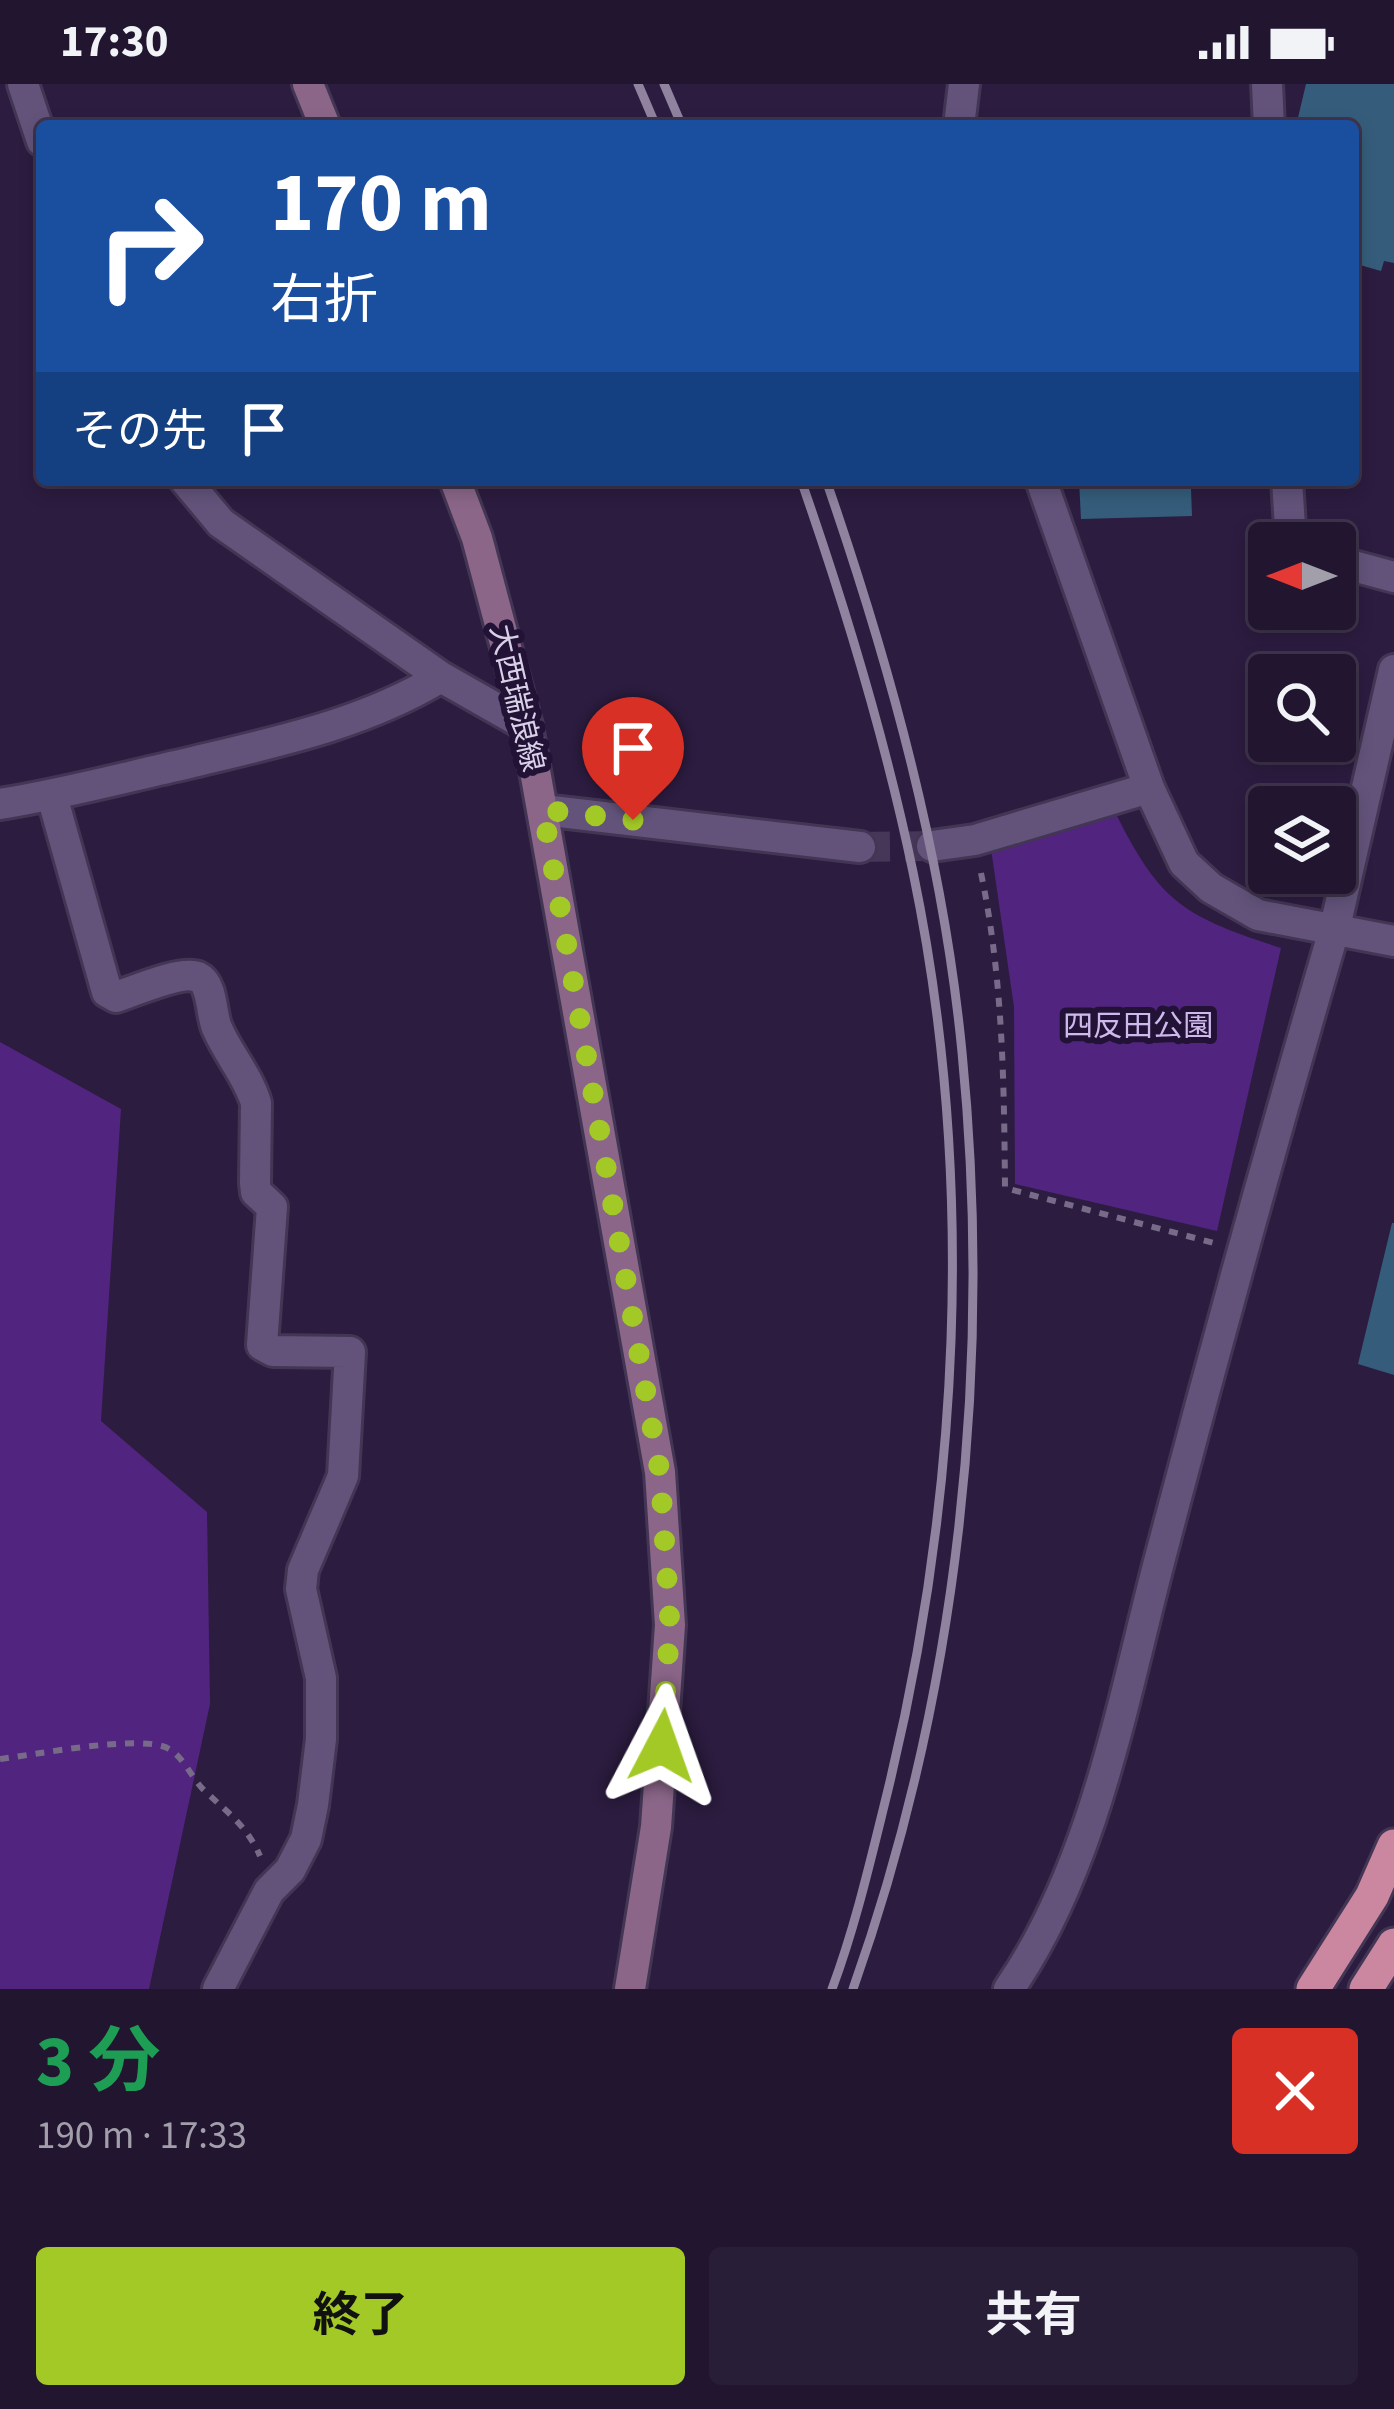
<!DOCTYPE html>
<html lang="ja">
<meta charset="utf-8">
<style>
body{margin:0;font-family:"Source Sans 3","Noto Sans JP",sans-serif;background:#291e38;color:#f1f3f6;height:100vh;display:flex;flex-direction:column;font-size:45px;white-space:nowrap}
*{box-sizing:border-box;margin:0}
p{font-size:39px;color:#a29fab}
.icon{flex:none;width:66px;height:66px;fill:none;stroke:currentColor;stroke-width:2;stroke-linecap:round;stroke-linejoin:round}
.map{position:relative;height:1905px;overflow:hidden}
.panel{display:flex;flex-direction:column;background:#211530;flex:1}
.panel>*{flex:none}
.hud{position:absolute;left:36px;top:36px;width:1323px;height:366px;border-radius:12px;box-shadow:0 6px 18px #0003,0 0 0 3px #3e344c;background:#1a4fa0;color:#fff;overflow:hidden}
.needle{width:78px;rotate:270deg}
.fabs{position:absolute;left:1248px;top:438px;display:grid;gap:24px}
.fabs a{display:grid;place-items:center;width:108px;height:108px;border-radius:12px;background:#211530;box-shadow:0 6px 18px #0003,0 0 0 3px #3e344c;font-size:60px}
.pin{position:absolute;display:grid;place-items:center;width:102px;height:102px;color:#fff;margin:-123px -51px;border-radius:50% 50% 50% 0;rotate:-45deg;box-shadow:0 0 12px #0007}
.pin .icon{rotate:45deg}
.me{position:absolute;width:132px;margin:-66px;rotate:4deg;stroke-linejoin:round;filter:drop-shadow(0 0 9px #0008)}
.turn{display:flex;align-items:center;gap:42px;height:252px;padding:0 36px;font-size:54px}
.turn .icon{width:156px;height:156px;stroke-width:2.5}
.turn b{display:block;font-size:84px;line-height:102px}
.then{display:flex;align-items:center;height:114px;padding:0 36px;background:#0003;gap:24px;font-size:45px}
.round{display:grid;place-items:center;flex:none;width:126px;height:126px;border-radius:12px;background:#291e38}
.overview{display:flex;align-items:center;justify-content:space-between;height:204px;padding:0 36px}
h1{font-size:72px;font-weight:700;line-height:90px;color:#1e9e55}
.cta{display:flex;gap:24px;margin-top:auto;padding:24px 36px}
.cta a{flex:1;height:138px;border-radius:12px;background:#a3c926;color:#111;font-size:48px;font-weight:700;line-height:138px;text-align:center}
.cta a+a{background:#291e38;color:#f1f3f6}
.status{display:flex;justify-content:space-between;align-items:center;height:84px;padding:0 60px;background:#211530;direction:ltr}
.status svg{height:33px;fill:currentColor}
.map>svg:first-child{display:block}
.green{fill:#51247f}
.building{fill:#355d7b}
.lines{fill:none;stroke-linecap:round;stroke-linejoin:round}
.minor-tunnel{stroke:#463759;stroke-width:30;stroke-dasharray:30 15;stroke-linecap:butt}
.minor-casing{stroke:#433654;stroke-width:36}
.tertiary-casing{stroke:#433654;stroke-width:36}
.secondary-casing{stroke:#433654;stroke-width:36}
.trunk-casing{stroke:#433654;stroke-width:39}
.path{stroke:#776b89;stroke-width:6;stroke-dasharray:9 9;stroke-linecap:butt}
.minor{stroke:#63537b;stroke-width:30}
.tertiary{stroke:#63537b;stroke-width:30}
.secondary{stroke:#8b6689;stroke-width:30}
.trunk{stroke:#cc87a0;stroke-width:33}
.rail{stroke:#8f83a0;stroke-width:9}
.route{stroke:#a3c926;stroke-width:21;stroke-dasharray:0 37.8}
.labels{text-anchor:middle;stroke-width:12;stroke-linejoin:round;paint-order:stroke}
.street-label{font-size:30px;fill:#d8d0e7;stroke:#221235}
.park-label{font-size:30px;fill:#cdb9ec;stroke:#221235}
</style>
<div class="status"><b>17:30</b><svg viewBox="0 0 49 12"><path d="M0 12V9h3v3zM5 12V6h3v6zM10 12V3h3v9zM15 12V0h3v12zM26 1h20v11H26zM47 4h2v5h-2z"/></svg></div>
<div class="map">
<svg width="1394" height="1905" viewBox="0 0 1394 1905">
<rect width="100%" height="100%" fill="#2c1c40"/>
<path class="green" d="M1114,726C1160,819 1183,832 1281,864L1217,1147L1015,1100L1014,923L991,765Z
M0,958L121,1025L101,1337L207,1428L210,1620L149,1905H0Z"/>
<path class="building" d="M1306,0H1394V179L1384,177L1381,187L1353,179V42H1296Z
M1079,396H1231V402L1191,405L1192,432L1081,435Z
M1392,1139H1394V1291L1358,1280Z"/>
<g class="lines">
<path class="minor-tunnel" d="M860,763L932,762"/>
<g class="minor-casing">
<path id="minor" d="M23,0L42,57
M1267,0L1269,42
M185,396L221,439L441,593
M1287,396L1291,459
M1335,477L1394,493
M52,712L107,908L116,913C134,907 182,886 198,893C213,900 211,931 217,944C228,970 248,992 256,1019L255,1099L256,1108L272,1123L262,1261L273,1267L350,1268L343,1392L303,1486L301,1505L321,1594V1655L313,1721L306,1755L290,1786L269,1807L218,1905
M0,720C64,710 126,693 189,679C276,658 364,640 441,593L527,642
M543,726L860,763
M932,762L975,756L1149,704
M1335,843L1394,586"/>
</g>
<g class="tertiary-casing">
<path id="tertiary" d="M959,42L964,0
M1041,396L1149,704L1184,779L1211,804L1258,831L1394,857
M1009,1905C1097,1778 1124,1607 1164,1459C1218,1253 1275,1048 1335,843"/>
</g>
<g class="secondary-casing">
<path id="secondary" d="M308,0L325,42
M455,396L477,454L527,642L660,1388L670,1541L656,1743L630,1905"/>
</g>
<g class="trunk-casing">
<path id="trunk" d="M1313,1905L1372,1812L1394,1762
M1366,1905L1394,1861"/>
</g>
<path class="path" d="M981,789C1003,894 1004,998 1005,1104L1214,1159
M0,1675C34,1671 144,1649 169,1665C185,1674 192,1696 206,1708C228,1729 247,1742 260,1772"/>
<use href="#minor" class="minor"/>
<use href="#tertiary" class="tertiary"/>
<use href="#secondary" class="secondary"/>
<use href="#trunk" class="trunk"/>
<path class="rail" d="M638,0L656,42
M664,0L682,42
M801,396C846,525 885,654 913,788C977,1095 960,1419 884,1722C869,1783 854,1846 832,1905
M826,396C890,581 943,773 962,968C993,1283 959,1606 853,1905"/>
</g>
<g class="lines">
<path class="route" d="M633,736L543,726L660,1388L670,1540L662,1662"/>
</g>
<g class="labels">
<g class="street-label">
<text transform="translate(517 614) rotate(77)" y="10">大西瑞浪線</text>
</g>
<g class="park-label">
<text x="1138" y="952">四反田公園</text>
</g>
</g>
</svg>
<div class="fabs">
<a><svg class="needle" viewBox="-14 -14 28 28"><path d="M0-13l5 13h-10z" fill="#e53935"/><path d="M0 13l5-13h-10z" fill="#a29fab"/></svg></a>
<a><svg class="icon" aria-label="search" viewBox="0 0 24 24"><circle cx="10" cy="10" r="6"/><path d="M15 15l6 6"/></svg></a>
<a><svg class="icon" aria-label="layers" viewBox="0 0 24 24"><path d="M12 4l9 5-9 5-9-5zM3 14l9 5 9-5"/></svg></a>
</div>
<div class="pin" style="left:633px;top:736px;background:#d93025"><svg class="icon" aria-label="arrive" viewBox="0 0 24 24"><path d="M6 21V4h12l-3 4 3 4H6"/></svg></div>
<svg class="me" style="left:662px;top:1662px" viewBox="-20 -20 40 40"><path d="M0-17L14 15 0 8-14 15z" fill="#a3c926" stroke="#fff" stroke-width="4"/></svg>
<div class="hud">
<div class="turn"><svg class="icon" aria-label="right" viewBox="0 0 24 24"><path d="M7 20v-9h11M14 6l5 5-5 5"/></svg><div><b>170 m</b>右折</div></div>
<div class="then">その先<svg class="icon" aria-label="arrive" viewBox="0 0 24 24"><path d="M6 21V4h12l-3 4 3 4H6"/></svg></div>
</div>
</div>
<section class="panel">
<div class="overview"><div><h1>3 分</h1><p>190 m · 17:33</p></div><a class="round" style="background:#d93025;color:#fff"><svg class="icon" aria-label="close" viewBox="0 0 24 24"><path d="M6 6l12 12M18 6L6 18"/></svg></a></div>
<div class="cta"><a>終了</a><a>共有</a></div>
</section>
